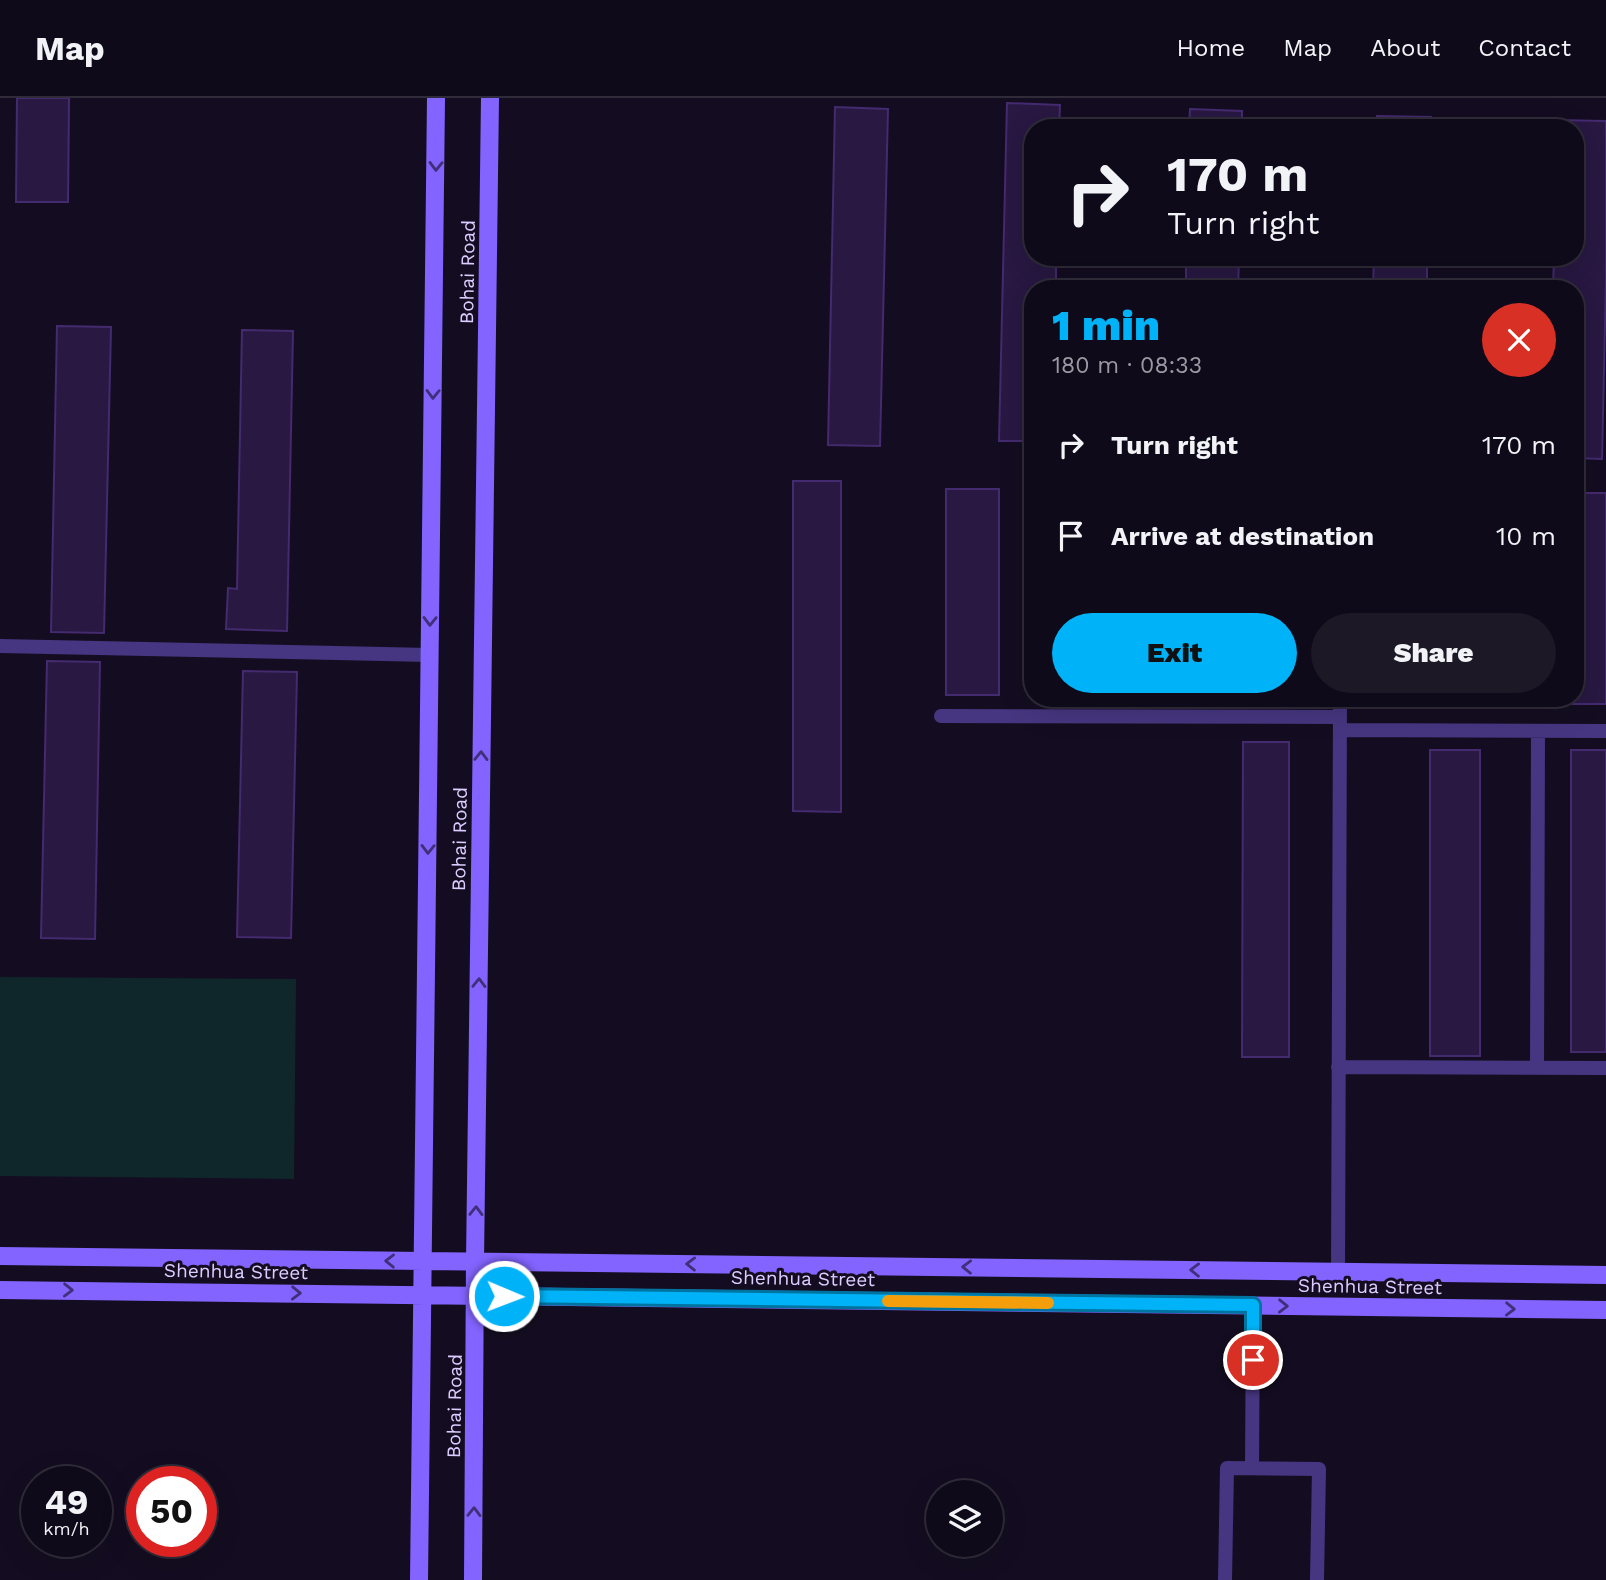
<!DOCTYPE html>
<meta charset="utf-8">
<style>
body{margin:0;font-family:"Work Sans",sans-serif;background:#1d1826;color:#f1f3f6;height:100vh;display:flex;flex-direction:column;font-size:26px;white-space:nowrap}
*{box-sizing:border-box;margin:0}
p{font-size:23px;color:#9b9aa2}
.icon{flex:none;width:38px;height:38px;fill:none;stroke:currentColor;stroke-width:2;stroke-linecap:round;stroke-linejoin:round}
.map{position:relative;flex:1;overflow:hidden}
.drawer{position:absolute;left:1024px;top:182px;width:560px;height:427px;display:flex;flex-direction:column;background:#0f0a19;border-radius:28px;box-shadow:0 7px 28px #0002,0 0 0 2px #2f2b38}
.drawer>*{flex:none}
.guide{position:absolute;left:1024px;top:21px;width:560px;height:147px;border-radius:28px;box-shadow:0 7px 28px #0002,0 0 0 2px #2f2b38;background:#0f0a19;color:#f1f3f6;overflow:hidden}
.fabs{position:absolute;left:926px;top:1382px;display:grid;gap:14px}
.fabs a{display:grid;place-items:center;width:77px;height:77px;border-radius:50%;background:#0f0a19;box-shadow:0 7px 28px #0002,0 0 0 2px #2f2b38;font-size:35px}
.speed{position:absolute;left:21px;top:1368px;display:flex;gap:14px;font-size:35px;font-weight:700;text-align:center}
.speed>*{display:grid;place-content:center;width:91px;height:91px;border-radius:50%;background:#0f0a19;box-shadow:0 7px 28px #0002,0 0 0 2px #2f2b38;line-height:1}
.speed small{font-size:18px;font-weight:400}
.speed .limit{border:10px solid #d22;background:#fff;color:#111}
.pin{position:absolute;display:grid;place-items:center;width:60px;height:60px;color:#fff;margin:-30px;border:4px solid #fff;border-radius:50%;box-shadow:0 2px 7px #0007}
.me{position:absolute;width:77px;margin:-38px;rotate:91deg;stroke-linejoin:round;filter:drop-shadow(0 0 5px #0008)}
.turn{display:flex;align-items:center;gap:24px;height:147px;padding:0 28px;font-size:32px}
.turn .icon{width:91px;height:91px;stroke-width:2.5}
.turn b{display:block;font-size:49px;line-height:60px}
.round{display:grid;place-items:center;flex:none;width:74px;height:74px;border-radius:37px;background:#1d1826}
.head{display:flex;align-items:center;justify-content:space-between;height:119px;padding:0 28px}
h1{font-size:42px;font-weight:800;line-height:52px;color:#00b3f8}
.button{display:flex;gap:14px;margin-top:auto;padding:14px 28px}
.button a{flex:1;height:80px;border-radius:42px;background:#00b3f8;color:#111;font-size:28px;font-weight:800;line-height:80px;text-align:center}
.button a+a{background:#1d1826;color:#f1f3f6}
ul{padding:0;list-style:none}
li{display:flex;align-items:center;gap:21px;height:91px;padding:0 28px}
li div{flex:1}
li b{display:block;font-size:26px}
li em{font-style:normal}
header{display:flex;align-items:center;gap:42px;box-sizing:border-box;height:98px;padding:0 35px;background:#0f0a19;border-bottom:2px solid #2f2b38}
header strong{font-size:33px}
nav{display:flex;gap:38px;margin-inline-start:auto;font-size:24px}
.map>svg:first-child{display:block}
.green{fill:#0f272b}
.building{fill:#281842;stroke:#442a6f;stroke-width:2}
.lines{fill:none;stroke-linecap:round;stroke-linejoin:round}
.lane{stroke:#463681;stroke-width:14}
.secondary{stroke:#8364ff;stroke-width:18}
.oneway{stroke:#40307a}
.route-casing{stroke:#0074a1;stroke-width:18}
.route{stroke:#00b3f8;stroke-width:12}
.slow{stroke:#f59e0b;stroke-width:12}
.labels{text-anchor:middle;stroke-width:6;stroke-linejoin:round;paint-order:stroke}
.street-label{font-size:19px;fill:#dbcdff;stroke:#140d21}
</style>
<header>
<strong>Map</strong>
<nav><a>Home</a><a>Map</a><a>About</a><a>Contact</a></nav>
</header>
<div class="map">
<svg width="1606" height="1482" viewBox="0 0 1606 1482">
<rect width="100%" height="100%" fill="#140d21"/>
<path class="green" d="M0,879L296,881L294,1081L0,1078Z"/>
<path class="building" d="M17,0H69L68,104H16Z
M1007,5L1060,7L1059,30H1032V159H1056V191H1032V343H999Z
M835,9L888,11L880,348L828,347Z
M1190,11L1242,13V30H1189Z
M1377,18L1431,19L1430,30H1377Z
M1557,22L1606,23V181L1602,361L1575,360V191H1553L1554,159H1575V30H1556Z
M1186,159H1239L1238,191H1186Z
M1374,159H1427V191H1373Z
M57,228L111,229L104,535L51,534Z
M242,232L293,233L287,533L226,531L228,490L237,491Z
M793,383H841V714L793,713Z
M946,391H999V597H946Z
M1575,395H1606V606H1572V600H1575Z
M47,563L100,564L95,841L41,840Z
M243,573L297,574L291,840L237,839Z
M1249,600H1295V605H1249Z
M1431,600H1482V607H1431Z
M1243,644H1289V959H1242Z
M1430,652H1480V958H1430Z
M1571,652H1606V954H1571Z"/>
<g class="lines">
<path class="lane" d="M0,548L430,557
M941,618L1340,619
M1340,632L1606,633
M1338,969L1606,970
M1537,970L1538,633
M1338,1174L1340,600
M1252,1370L1253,1207
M1225,1482L1227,1370L1319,1371L1317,1482"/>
<path class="secondary" d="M0,1158L1606,1177
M0,1192L1606,1212
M419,1482L436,0
M473,1482L475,1163L490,0"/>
</g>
<defs><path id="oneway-chevron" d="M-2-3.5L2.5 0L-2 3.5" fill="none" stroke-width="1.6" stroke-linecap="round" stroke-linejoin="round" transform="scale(1.75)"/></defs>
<g class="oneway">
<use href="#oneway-chevron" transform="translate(436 68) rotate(91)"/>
<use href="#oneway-chevron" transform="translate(433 296) rotate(91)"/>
<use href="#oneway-chevron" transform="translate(430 523) rotate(91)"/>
<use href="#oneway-chevron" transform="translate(481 658) rotate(-89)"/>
<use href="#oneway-chevron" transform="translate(428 751) rotate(91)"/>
<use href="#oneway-chevron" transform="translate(479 885) rotate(-89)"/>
<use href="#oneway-chevron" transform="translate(476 1113) rotate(-89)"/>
<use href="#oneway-chevron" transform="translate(390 1163) rotate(-179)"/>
<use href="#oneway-chevron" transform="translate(691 1166) rotate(-179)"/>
<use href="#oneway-chevron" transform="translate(967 1169) rotate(-179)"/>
<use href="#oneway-chevron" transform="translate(1195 1172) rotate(-179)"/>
<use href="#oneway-chevron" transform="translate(68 1192) rotate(1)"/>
<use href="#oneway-chevron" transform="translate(296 1195) rotate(1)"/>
<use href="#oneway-chevron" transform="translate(1283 1208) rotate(1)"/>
<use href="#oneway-chevron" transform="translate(1510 1211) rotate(1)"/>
<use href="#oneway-chevron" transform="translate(474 1414) rotate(-89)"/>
</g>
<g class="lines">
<g class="route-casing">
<path id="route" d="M504,1198L1253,1207V1262"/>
</g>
<use href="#route" class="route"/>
<path class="slow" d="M888,1203L1048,1205"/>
</g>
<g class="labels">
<g class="street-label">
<text transform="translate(467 174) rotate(-89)" y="7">Bohai Road</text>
<text transform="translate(459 741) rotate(-89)" y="7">Bohai Road</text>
<text transform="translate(236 1173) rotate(1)" y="7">Shenhua Street</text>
<text transform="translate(803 1180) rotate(1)" y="7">Shenhua Street</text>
<text transform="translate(1370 1188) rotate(1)" y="7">Shenhua Street</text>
<text transform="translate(454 1308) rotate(-89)" y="7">Bohai Road</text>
</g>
</g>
</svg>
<div class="fabs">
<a><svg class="icon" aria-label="layers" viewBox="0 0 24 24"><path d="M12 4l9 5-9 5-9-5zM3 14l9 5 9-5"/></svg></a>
</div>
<div class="speed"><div>49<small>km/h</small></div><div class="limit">50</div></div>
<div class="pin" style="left:1253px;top:1262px;background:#d93025"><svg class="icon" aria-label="arrive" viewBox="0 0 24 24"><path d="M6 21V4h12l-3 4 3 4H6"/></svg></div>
<svg class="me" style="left:504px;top:1198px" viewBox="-20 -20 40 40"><circle r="17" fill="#00b3f8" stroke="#fff" stroke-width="3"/><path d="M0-11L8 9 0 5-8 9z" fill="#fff"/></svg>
<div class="guide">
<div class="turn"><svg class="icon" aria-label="right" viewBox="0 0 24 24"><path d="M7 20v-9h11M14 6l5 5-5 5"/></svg><div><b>170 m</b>Turn right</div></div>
</div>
<section class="drawer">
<div class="head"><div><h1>1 min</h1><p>180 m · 08:33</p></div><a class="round" style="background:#d93025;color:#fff"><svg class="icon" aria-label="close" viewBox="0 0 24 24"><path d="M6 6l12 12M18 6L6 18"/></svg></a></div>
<ul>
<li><svg class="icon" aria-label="right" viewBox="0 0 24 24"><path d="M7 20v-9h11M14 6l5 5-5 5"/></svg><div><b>Turn right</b></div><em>170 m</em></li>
<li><svg class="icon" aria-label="arrive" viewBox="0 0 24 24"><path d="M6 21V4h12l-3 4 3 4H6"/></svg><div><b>Arrive at destination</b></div><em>10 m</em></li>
</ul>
<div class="button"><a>Exit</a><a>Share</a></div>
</section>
</div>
